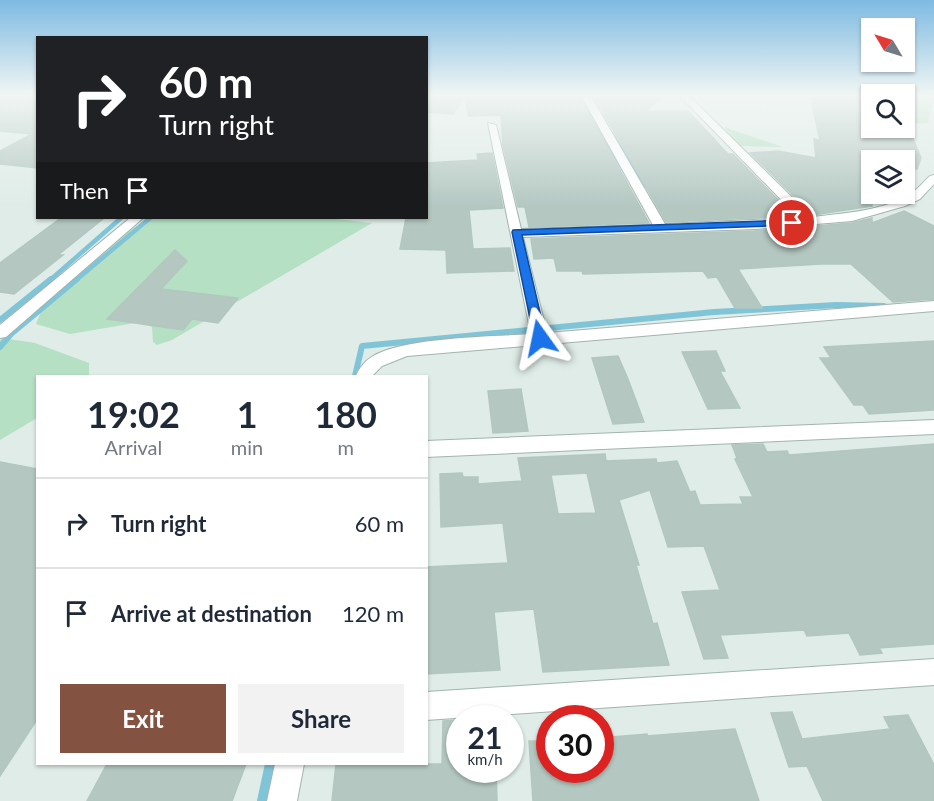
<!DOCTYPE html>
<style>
body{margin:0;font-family:Lato,sans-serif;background:#f2f2f3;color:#1f2937;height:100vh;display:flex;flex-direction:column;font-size:22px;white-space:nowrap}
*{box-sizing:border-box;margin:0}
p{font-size:20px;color:#747a83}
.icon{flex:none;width:33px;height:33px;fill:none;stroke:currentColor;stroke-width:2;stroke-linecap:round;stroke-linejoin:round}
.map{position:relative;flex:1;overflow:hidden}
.details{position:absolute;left:36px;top:375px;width:392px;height:390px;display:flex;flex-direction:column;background:#fff;border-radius:0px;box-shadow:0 2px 4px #0004}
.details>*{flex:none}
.top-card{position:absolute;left:36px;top:36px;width:392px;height:183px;border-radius:0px;box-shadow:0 2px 4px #0004;background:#202124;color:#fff;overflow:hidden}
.needle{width:39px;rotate:308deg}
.controls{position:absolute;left:861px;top:18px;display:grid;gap:12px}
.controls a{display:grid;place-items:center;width:54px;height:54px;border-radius:0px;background:#fff;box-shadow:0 2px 4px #0004;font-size:30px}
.speed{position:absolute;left:446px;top:705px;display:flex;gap:12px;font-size:30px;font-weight:700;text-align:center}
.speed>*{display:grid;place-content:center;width:78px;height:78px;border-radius:50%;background:#fff;box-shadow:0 2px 4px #0004;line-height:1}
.speed small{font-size:15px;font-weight:400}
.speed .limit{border:9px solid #d22;background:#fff;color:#111}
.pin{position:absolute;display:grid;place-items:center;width:51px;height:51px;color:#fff;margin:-26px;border:3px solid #fff;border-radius:50%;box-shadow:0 2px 6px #0007}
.me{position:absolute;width:66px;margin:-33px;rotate:348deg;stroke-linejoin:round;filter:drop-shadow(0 0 4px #0008)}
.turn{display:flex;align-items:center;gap:21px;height:126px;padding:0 24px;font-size:27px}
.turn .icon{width:78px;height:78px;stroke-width:2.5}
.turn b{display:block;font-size:42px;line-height:51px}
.then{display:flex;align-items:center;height:57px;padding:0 24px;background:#0003;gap:12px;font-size:22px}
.eta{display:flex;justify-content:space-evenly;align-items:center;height:102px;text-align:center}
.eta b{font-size:36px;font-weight:700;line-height:42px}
.primary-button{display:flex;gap:12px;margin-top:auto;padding:12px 24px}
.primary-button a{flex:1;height:69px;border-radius:0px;background:#845240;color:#fff;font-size:24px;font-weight:700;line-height:69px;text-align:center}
.primary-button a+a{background:#f2f2f3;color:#1f2937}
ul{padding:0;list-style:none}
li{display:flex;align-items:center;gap:18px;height:90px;padding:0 24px;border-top:2px solid #e0e1e3}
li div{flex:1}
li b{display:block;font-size:22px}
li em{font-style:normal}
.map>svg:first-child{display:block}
.green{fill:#b5e0c4}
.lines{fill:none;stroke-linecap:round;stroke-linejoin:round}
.stream-far3{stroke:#80c4d8;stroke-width:4}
.stream-far2{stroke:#80c4d8;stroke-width:4.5}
.stream-far1{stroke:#80c4d8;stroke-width:6}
.stream{stroke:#80c4d8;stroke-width:10}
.building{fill:#b4c7c1;stroke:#b1c7bf;stroke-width:1.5;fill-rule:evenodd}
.street-casing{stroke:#a1b4af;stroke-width:2}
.street{fill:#fff;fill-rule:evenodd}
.route{fill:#1a73e8;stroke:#114b97;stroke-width:1.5}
</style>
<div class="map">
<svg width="934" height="801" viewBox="0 0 934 801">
<rect width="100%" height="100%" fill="#dfece7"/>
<path class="green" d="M905,95H934L928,123L905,124Z
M724,127L783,147L740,146Z
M149,218H327L372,223L172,340L157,345L153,342L152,327L141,322L70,334L36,324L45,302L126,233Z
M2,338L35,343L89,363V376H38L37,418L0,440V340Z"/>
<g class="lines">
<path class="stream-far3" d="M580,95L588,113L625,172
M612,135L641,177"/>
<path class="stream-far2" d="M640,175L646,185
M49,281L121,218
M75,281L150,218"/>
<path class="stream-far1" d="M0,320L51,279
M0,347L11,334L77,279
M355,376L362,346L714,312L836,305L884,306"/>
<path class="stream" d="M262,801L270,764"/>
</g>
<path class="building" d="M0,95H38V168L0,164V151L32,134L0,131Z
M426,95H579L649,223L529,227L525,207H518L503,146L501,115L469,116L464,96L453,114L426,112Z
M593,95H666L645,111H688L728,154H733L794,216L666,222Z
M813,95H866L867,98H872V129L911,134L921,158L917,169L904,166V160L872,158V206L813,215L750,153L778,151L816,158L814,139L820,140L812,105Z
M492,153L503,208L469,210L473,249L510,248L514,271L447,273L446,250L400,249L406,218H426V163L478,160L477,154Z
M904,211L934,226V299L893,302L851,264H821L738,269L762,308H735L717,277L708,278L703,271L583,274L582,271H557L554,258L534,259L531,239L755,231L852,223L872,218V223Z
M61,218H104L58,255H63L14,294L0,292V263Z
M175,250L187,261L161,289L238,298L218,323L192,319L183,330L107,319Z
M934,341V410L869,414L863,405H854L820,358H831L824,347Z
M716,351L725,371H720L740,408L708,409L682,352Z
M618,356L628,379L644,422L613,424L592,358Z
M521,389L528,431L493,433L488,391Z
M763,444L767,452L787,451L789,455L934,444V644L879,648L882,653L860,655L849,633L807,636L804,630L720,635L728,658L704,659L682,592L720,590L704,546L668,547L650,490L619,500L639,565H636L653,624L657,623L669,665L543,672L534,609L494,612L500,670L426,674V567L508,563L503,523L441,527L440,474L462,473L463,477H478V484L522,481L518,458L605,454L606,461L656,459L657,463L677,461L690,492L695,491L700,505L743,504L740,497H753L735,459L737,458L732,445ZM587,473L596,513L558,514L551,475Z
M0,462L38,469V718L0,776Z
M792,712L802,739L890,729L884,717L908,715L934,765V801H823L807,766L789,767L771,713Z
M459,720V770H496L497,801H332L336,764H442L443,721Z
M735,729L759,801H533L529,741H549V770H600V738L647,734V736Z
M107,764H246L232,801H87Z"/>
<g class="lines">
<g class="street-casing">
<path id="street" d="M581,95H590L665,224L799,218L679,95H688L812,217C839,214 891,210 913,192C919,188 924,181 930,176L934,175V184L920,199L905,206L852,221L755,229L523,237L547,333L934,301V311L407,356L382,366L372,376H356C359,368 365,361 373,356C407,337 491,337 531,334L488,123L496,125L521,229L653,225Z
M130,218H143L6,337L0,338V325Z
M934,420V434L426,457V441Z
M934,659V685L426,720V692Z
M275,764H304L297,801H267Z"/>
</g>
<use href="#street" class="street"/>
</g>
<linearGradient id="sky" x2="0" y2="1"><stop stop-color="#7ebae2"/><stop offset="0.46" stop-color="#f1f6f4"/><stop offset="1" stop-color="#f1f6f4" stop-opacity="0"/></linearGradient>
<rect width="934" height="207" fill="url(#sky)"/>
<path class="route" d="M792,220L795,221V225L522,235L546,338L540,342L534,338L512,232L513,230Z"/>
</svg>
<div class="controls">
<a><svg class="needle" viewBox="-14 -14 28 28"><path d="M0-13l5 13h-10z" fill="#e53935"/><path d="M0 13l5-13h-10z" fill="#747a83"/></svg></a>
<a><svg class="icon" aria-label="search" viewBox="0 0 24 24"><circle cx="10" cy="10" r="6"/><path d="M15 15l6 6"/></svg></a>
<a><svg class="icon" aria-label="layers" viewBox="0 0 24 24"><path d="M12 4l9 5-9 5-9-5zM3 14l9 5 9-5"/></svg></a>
</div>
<div class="speed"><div>21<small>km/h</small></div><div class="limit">30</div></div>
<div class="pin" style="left:792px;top:223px;background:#d93025"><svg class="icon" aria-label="arrive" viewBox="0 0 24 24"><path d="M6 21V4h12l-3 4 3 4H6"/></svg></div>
<svg class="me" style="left:540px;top:338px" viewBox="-20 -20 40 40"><path d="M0-17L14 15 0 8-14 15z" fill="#1a73e8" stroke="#fff" stroke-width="4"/></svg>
<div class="top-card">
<div class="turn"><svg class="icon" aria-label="right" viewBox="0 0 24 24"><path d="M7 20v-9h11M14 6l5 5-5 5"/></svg><div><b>60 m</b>Turn right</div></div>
<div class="then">Then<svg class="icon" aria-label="arrive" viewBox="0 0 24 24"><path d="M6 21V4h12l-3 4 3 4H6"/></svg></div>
</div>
<section class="details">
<div class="eta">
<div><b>19:02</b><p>Arrival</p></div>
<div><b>1</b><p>min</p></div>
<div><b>180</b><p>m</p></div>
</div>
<ul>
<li><svg class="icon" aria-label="right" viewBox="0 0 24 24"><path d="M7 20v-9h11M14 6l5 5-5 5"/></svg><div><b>Turn right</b></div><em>60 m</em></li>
<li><svg class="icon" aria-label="arrive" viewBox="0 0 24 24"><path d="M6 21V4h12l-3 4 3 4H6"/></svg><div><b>Arrive at destination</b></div><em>120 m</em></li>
</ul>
<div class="primary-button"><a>Exit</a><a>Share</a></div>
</section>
</div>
